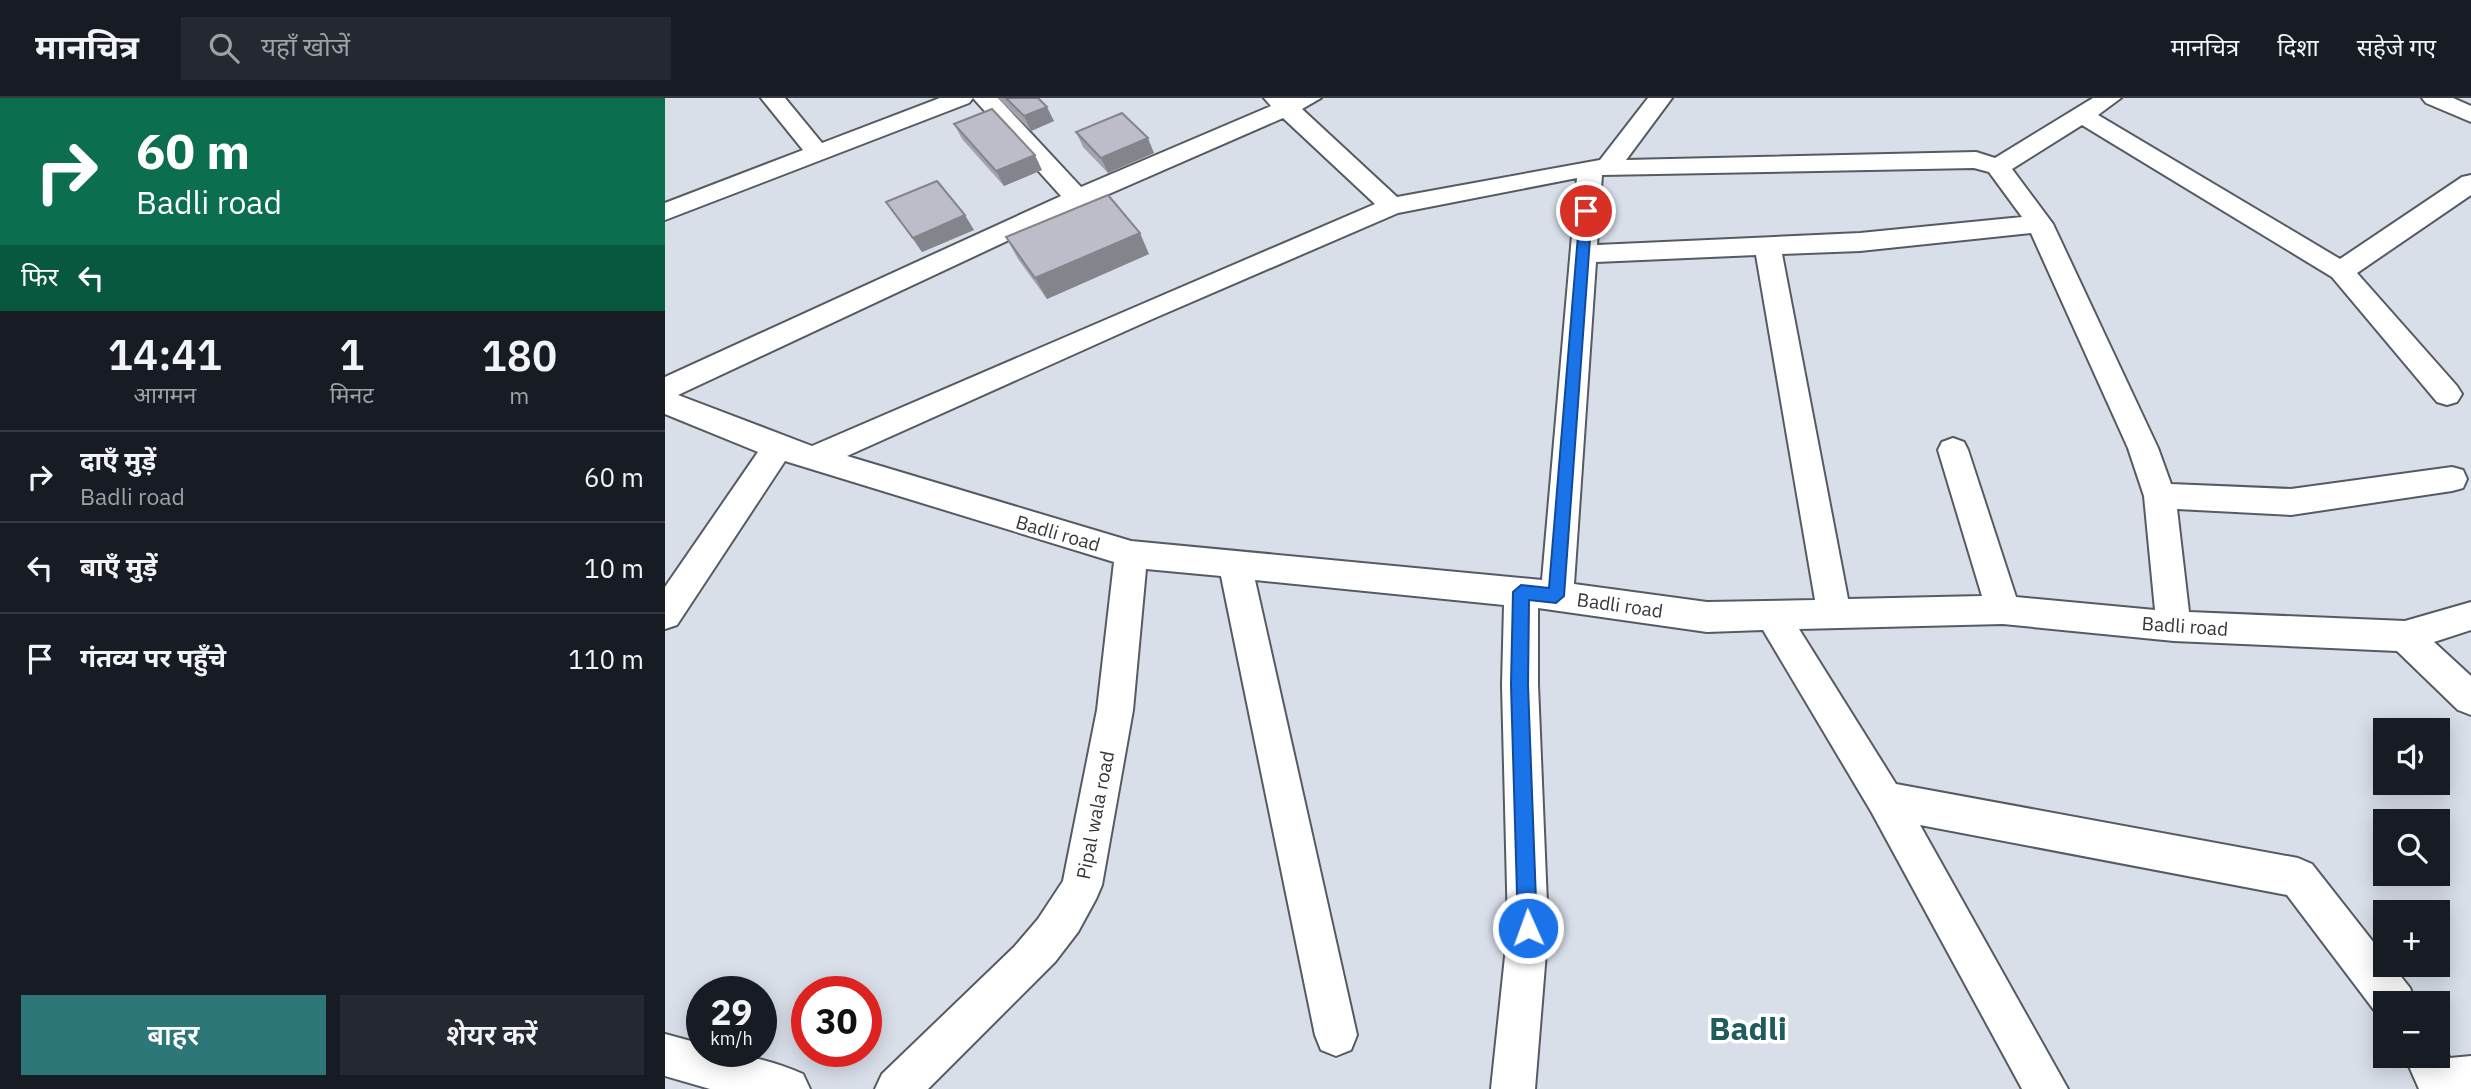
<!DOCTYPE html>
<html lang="hi">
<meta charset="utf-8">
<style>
body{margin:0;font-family:"IBM Plex Sans","Noto Sans Devanagari",sans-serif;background:#242831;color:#f1f3f6;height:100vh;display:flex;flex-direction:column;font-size:26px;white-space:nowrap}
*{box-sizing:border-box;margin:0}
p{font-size:23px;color:#9ea1a6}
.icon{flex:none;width:38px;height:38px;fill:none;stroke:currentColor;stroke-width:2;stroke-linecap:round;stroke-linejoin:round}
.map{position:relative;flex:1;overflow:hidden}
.details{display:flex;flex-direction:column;background:#171b24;width:665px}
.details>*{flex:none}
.top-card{background:#0b6e4f;color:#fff;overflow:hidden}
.fabs{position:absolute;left:1708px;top:620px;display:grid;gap:14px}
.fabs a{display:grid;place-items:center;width:77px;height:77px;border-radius:0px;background:#171b24;box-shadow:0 4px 18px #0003;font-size:35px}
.speed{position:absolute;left:21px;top:878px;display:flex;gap:14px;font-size:35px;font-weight:700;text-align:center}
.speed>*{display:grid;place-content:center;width:91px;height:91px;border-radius:50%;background:#171b24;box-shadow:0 4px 18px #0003;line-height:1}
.speed small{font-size:18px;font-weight:400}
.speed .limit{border:10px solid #d22;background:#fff;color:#111}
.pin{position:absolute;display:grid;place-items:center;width:60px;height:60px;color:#fff;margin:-30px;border:4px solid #fff;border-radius:50%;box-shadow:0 2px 7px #0007}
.me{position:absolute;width:77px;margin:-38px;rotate:358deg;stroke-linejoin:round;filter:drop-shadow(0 0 5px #0008)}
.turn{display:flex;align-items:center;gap:24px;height:147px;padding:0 21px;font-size:32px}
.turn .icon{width:91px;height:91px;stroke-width:2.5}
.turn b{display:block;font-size:49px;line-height:60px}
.then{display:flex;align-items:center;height:66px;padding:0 21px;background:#0003;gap:14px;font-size:26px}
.eta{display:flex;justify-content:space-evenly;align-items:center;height:119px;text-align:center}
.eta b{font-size:42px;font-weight:600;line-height:49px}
.cta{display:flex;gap:14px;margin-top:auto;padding:14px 21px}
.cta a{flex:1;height:80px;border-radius:0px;background:#2d7779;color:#fff;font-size:28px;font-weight:600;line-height:80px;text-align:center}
.cta a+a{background:#242831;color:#f1f3f6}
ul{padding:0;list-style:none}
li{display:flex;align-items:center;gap:21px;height:91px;padding:0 21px;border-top:2px solid #363941}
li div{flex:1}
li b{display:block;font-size:26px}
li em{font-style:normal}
header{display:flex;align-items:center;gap:42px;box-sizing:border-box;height:98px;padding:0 35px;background:#171b24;border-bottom:2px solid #363941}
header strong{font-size:33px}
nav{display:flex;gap:38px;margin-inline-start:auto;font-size:24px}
.search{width:490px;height:63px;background:#242831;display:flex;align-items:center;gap:18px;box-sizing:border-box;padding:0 24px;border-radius:0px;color:#9ea1a6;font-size:26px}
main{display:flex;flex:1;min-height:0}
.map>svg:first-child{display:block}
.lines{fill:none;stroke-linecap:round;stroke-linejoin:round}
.street-casing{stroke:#555b63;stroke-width:4}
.street{fill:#fff;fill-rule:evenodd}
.wall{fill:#a2a3ac}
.shaded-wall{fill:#84848c}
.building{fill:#bcbdc8;stroke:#84848c;stroke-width:2}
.route{fill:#1a73e8;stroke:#114b97;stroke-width:2}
.labels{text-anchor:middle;stroke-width:7;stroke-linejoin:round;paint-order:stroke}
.street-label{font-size:19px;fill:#34373a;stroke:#fff}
.near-district-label{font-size:32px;font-weight:bold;fill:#215c5d;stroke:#fff}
</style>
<header>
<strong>मानचित्र</strong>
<div class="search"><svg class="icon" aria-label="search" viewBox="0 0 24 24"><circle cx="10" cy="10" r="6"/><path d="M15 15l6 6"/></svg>यहाँ खोजें</div>
<nav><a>मानचित्र</a><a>दिशा</a><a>सहेजे गए</a></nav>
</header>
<main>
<section class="details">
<div class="top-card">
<div class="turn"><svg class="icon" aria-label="right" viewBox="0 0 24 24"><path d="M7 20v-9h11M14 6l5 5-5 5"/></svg><div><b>60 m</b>Badli road</div></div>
<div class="then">फिर<svg class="icon" aria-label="left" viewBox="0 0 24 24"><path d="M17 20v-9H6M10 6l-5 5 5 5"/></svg></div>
</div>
<div class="eta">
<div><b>14:41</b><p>आगमन</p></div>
<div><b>1</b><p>मिनट</p></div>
<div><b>180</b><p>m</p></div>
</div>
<ul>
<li><svg class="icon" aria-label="right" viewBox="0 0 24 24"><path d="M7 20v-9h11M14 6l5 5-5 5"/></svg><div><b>दाएँ मुड़ें</b><p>Badli road</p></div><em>60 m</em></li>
<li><svg class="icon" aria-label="left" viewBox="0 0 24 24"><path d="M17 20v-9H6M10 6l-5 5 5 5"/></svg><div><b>बाएँ मुड़ें</b></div><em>10 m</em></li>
<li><svg class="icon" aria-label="arrive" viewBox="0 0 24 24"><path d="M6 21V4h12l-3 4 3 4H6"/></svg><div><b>गंतव्य पर पहुँचे</b></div><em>110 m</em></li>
</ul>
<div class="cta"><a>बाहर</a><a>शेयर करें</a></div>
</section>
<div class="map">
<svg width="1806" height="991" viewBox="0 0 1806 991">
<rect width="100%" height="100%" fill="#d9dfe9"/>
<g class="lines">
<g class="street-casing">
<path id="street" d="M96,0H120L157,45L275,0H308L304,5L0,122V105L138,52Z
M308,0H333L416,89L606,8L599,0H656L637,11L732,99L935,62L983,0H1007L961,62L1311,54L1330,60L1428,0H1456L1433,17L1675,161L1797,79L1806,77V97L1692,175L1792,288L1797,296L1792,304L1782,307L1772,304L1667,179L1417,27L1347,71L1388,126L1493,350L1506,386L1626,391L1787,369L1798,372L1802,381L1798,390L1787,393L1626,417L1512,411L1524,514L1740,523L1806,504V532L1769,544L1806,578V617L1793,612L1732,553L1509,543L1338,526L1134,531L1231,686L1633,760L1647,766L1720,859V866H1726L1745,890L1751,905H1720V922L1715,920L1622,797L1255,727L1403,991H1357L1207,715L1098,532L1042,534L873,510V587L883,830L870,991H826L843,830L837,587L839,507L590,482L692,937L686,952L671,958L656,952L650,937L556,478L481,471L468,612L437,787L431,801L413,834L390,864L263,991H210L217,976L349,849L373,821L398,783L432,612L449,464L120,363L12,527L0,531V489L93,354L0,316V279L396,98ZM618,20L710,106L147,348L13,297L421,106ZM1309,70L1324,74L1357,119L1195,135L932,147L937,77ZM912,80L877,482L466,443L182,358L485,222L733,115ZM1366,135L1463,350L1479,398L1490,512L1351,499L1303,352L1299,344L1288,340L1277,344L1273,352L1317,498L1183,501L1117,156L1195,153ZM1091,157L1150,502L1042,504L909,486L931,164Z
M1757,0H1788L1806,8V24L1761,5Z
M0,936L37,946V954C72,954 106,962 138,976L145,991H45L0,978Z
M1773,941L1785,960L1806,958V991H1754L1739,957H1773Z"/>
</g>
<use href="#street" class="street"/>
</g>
<path class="wall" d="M333,0H373L389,23L366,33Z
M289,26L377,72L339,88L297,41Z
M411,34L489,55L443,75L418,49Z
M221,104L309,132L257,154Z
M341,139L484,156L382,201L353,161Z"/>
<path class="shaded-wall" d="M382,9L389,23L366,33L359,18Z
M483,40L489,55L443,75L436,60Z
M370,57L377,72L339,88L331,73Z
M300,117L309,132L257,154L248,140Z
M475,135L484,156L382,201L370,180Z"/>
<path class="building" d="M341,0H373L382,9L359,18Z
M327,11L370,57L331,73L289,26Z
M457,15L483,40L436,60L411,34Z
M272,83L300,117L248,140L221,104Z
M443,97L475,135L370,180L341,139Z"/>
<path class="route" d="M921,109L927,113L899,498L891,505L864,502L863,587L872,830L869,837L863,840L856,837L853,830L846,587L848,494L856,487L884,490L915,113Z"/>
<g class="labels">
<g class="street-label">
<text transform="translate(393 435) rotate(16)" y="7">Badli road</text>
<text transform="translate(955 507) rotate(8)" y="7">Badli road</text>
<text transform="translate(1520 528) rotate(4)" y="7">Badli road</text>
<text transform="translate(430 717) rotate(-79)" y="7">Pipal wala road</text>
</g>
<g class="near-district-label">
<text x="1083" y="942">Badli</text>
</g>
</g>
</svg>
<div class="fabs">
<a><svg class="icon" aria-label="sound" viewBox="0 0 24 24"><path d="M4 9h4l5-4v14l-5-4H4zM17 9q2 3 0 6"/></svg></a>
<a><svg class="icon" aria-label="search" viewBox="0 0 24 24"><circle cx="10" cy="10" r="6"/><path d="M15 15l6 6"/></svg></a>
<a>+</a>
<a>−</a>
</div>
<div class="speed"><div>29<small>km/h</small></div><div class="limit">30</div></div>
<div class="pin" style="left:921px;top:113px;background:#d93025"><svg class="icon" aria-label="arrive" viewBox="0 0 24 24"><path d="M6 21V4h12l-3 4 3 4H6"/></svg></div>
<svg class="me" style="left:863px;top:830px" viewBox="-20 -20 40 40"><circle r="17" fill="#1a73e8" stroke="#fff" stroke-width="3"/><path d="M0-11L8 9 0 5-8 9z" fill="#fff"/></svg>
</div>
</main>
